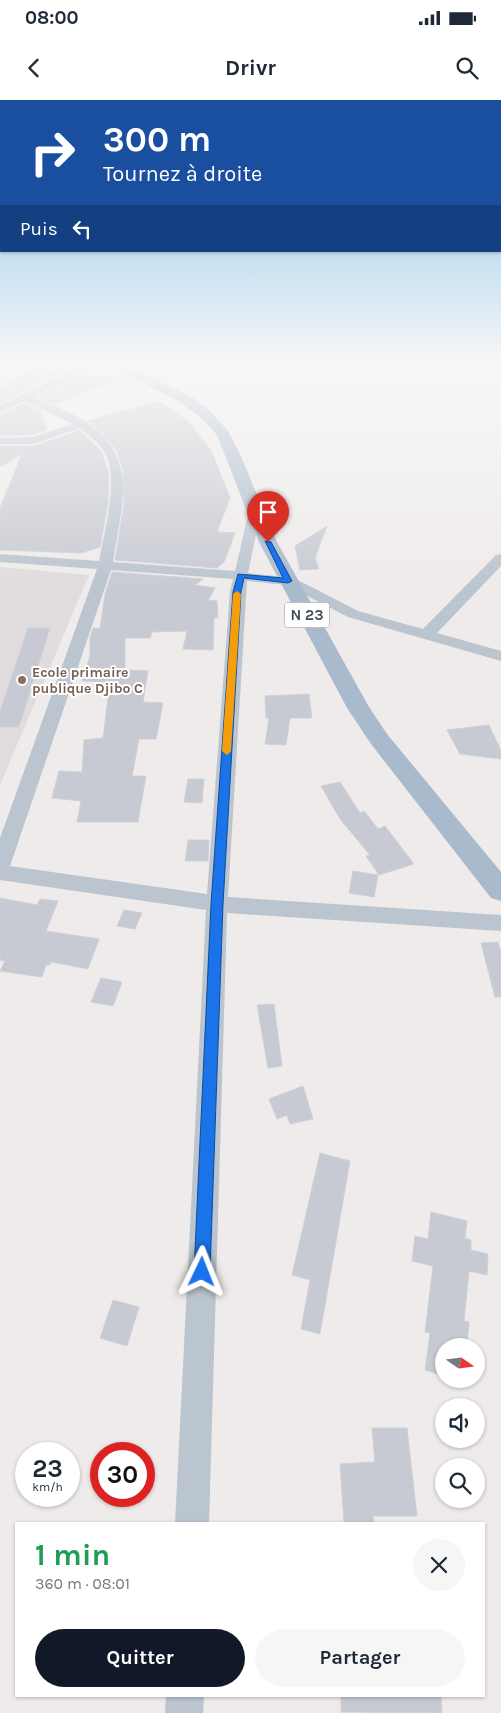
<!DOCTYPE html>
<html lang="fr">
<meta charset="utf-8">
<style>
body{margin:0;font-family:Karla,sans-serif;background:#f6f6f7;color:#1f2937;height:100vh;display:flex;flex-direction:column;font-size:19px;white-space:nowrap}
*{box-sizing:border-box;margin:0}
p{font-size:16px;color:#747a83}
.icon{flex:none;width:28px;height:28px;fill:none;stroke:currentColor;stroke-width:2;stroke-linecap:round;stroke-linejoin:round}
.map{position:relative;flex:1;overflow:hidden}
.sheet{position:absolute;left:15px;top:1422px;width:470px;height:175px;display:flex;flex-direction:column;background:#fff;border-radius:0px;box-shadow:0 1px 4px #0004}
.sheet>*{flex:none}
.hud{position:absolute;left:0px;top:0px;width:501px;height:152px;box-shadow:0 1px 4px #0004;background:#1a4fa0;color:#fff;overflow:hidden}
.needle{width:32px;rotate:104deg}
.buttons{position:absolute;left:435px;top:1238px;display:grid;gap:10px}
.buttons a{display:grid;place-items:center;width:50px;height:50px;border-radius:50%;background:#fff;box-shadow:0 1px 4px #0004;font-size:25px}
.speed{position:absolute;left:15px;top:1342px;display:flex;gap:10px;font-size:25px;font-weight:700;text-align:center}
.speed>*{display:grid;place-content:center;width:65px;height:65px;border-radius:50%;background:#fff;box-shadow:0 1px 4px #0004;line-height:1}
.speed small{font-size:12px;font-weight:400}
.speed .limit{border:8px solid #d22;background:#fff;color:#111}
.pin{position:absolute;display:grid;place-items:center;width:42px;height:42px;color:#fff;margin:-51px -21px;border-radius:50% 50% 50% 0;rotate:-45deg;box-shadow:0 0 5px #0007}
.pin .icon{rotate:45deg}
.me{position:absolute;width:55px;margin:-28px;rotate:2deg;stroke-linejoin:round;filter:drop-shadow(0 0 4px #0008)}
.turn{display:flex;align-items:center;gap:18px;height:105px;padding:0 20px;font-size:22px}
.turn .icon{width:65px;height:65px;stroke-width:2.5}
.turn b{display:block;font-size:35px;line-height:42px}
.then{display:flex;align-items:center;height:48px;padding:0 20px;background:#0003;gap:10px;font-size:19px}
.round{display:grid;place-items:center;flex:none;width:52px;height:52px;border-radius:26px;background:#f6f6f7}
.headline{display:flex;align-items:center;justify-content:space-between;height:85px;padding:0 20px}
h1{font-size:30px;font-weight:700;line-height:38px;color:#1e9e55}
.cta{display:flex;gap:10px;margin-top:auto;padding:10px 20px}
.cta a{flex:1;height:58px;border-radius:30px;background:#111827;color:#fff;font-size:20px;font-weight:700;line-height:58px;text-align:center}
.cta a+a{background:#f6f6f7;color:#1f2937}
.status{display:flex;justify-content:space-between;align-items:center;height:35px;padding:0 25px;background:#fff;direction:ltr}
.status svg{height:14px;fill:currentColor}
header{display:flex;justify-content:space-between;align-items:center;height:65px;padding:0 20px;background:#fff;font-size:22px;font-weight:700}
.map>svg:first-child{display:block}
.education{fill:#e0dcdd}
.building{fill:#c7cad2;stroke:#cfd1d8}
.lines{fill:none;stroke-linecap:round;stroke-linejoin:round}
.street{fill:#bbc5cf;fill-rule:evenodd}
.primary{fill:#a9bacd;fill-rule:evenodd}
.route{fill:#1a73e8;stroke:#114b97}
.slow{fill:#f59e0b}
.education-dot{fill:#8d6e63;stroke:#fff;stroke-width:2}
.labels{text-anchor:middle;stroke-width:4;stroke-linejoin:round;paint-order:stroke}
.far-education-label{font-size:14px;font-weight:bold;fill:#785e54;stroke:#fff;text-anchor:start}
.shield{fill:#fff;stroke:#7b838c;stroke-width:1}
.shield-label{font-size:15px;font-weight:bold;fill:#434e5a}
</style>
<div class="status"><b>08:00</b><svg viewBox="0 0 49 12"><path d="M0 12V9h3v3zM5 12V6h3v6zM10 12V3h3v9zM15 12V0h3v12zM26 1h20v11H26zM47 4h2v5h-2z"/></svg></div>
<header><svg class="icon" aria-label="back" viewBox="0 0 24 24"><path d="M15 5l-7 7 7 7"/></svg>Drivr<svg class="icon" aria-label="search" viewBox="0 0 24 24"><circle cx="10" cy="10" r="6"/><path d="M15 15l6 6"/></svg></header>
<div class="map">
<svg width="501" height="1613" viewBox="0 0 501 1613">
<rect width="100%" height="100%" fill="#efebeb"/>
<path class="education" d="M0,467L89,475L0,685Z"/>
<path class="building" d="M32,269L66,272L0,303V290L12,284L5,282Z
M82,274L124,278L53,304L37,297Z
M158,301L188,321L211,350L230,398L217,432L235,433L224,462L217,468L115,460L124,403L122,367L116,350L104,335L88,321Z
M25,303L41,311L47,330L33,335L0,336V314Z
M80,330L101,351L109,374L108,404L100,447L81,453L0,450V408L22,354L0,367V346H34Z
M327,426L315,458L319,469L300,470L295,446Z
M112,472L203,479L195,485L215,488L208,500L217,501L218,518H214L213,550L183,549L187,531L152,532L150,538H125V570L148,571L143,602L163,603L156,639H139L132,676H146L138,722H77L81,701L52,698L59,671L82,672L84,640L103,638L110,582L82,581L90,556V538L93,528L100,529L105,494Z
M28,528H50L19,627H0V611Z
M309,594L312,618H290L286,645L265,644L269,618H266L265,596Z
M489,625L501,651V659L460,654L447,630Z
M188,679H204L202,703L184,702Z
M340,682L360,713L364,711L378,729L385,726L414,764L379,775L366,756L370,755L340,719L321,686Z
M188,740H209L208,761H185Z
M353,771L378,775L374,797L349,793Z
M0,798L37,805L40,799L58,801L46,831L99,839L88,869L51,862L50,865H46L42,877L0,871L5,861L0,860Z
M124,810L142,813L135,829L117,826Z
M498,842L501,853V897H495L481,843Z
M101,878L122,882L113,906L91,902Z
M274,904L282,966L268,968L257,905Z
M303,986L313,1019L290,1024L287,1015L277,1019L269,999Z
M320,1053L350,1061L320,1234L301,1229L310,1180L292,1175Z
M431,1112L467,1121L465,1138L471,1140V1150L488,1154L487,1175L469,1171L464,1221L469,1222L467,1246H444V1276L425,1270L430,1233L425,1232L433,1166L412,1161L415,1136L428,1139Z
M113,1200L139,1207L127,1246L100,1238Z
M372,1328H407L417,1416H373L374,1422H344L340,1364L375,1362Z
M341,1596H441L442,1613L341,1612Z"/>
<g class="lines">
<path class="street" d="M0,261H7L0,265Z
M86,261H98L73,278L33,297C50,305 70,311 86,322C140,357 121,408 113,462L235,471L249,411L255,407L261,411L248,473L294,478L358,511L423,529L496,455L501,454V466L437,533L501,551V561L348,517L286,485L247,481L228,797L501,815V831L227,813L209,1424H175L206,810L0,780V738L97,469L0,462V454L99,461C104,432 121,375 103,350C98,342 88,335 80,328L33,344H0V338L33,337L73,324L25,301L0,312V305L67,274ZM111,470L233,479L230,492L207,794L10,766Z
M166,1596H204L203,1613H165Z"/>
<path class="primary" d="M102,261H118L190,296L211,312L228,331L239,352L277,442L369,607L387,634L501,772V801L491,798L371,644L347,608L259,442L217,335L201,318L180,302Z"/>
</g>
<linearGradient id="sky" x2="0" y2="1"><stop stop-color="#7ec1eb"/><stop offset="0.54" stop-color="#f8f6f6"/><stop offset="1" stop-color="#f8f6f6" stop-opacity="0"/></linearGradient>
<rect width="501" height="487" fill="url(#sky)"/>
<path class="route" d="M265,441L271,442L292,481L288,483L244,478L241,492L223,804L210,1172L208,1177L202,1180L196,1177L194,1172L211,804L233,492L238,474L283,478Z"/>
<path class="slow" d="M237,491L241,494L231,651L227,655L222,651L233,494Z"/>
<circle class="education-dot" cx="22" cy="580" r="5"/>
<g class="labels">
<g class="far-education-label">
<text x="32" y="577">Ecole primaire<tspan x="32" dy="16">publique Djibo C</tspan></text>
</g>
<rect class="shield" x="284.5" y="502.5" width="45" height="25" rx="4"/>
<g class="shield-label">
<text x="307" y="520">N 23</text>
</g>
</g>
</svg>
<div class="buttons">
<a><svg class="needle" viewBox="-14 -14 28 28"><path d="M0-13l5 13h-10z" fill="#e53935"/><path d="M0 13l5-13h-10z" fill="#747a83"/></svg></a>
<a><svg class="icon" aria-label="sound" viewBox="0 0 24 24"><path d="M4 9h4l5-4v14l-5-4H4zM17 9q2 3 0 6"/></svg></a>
<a><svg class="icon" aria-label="search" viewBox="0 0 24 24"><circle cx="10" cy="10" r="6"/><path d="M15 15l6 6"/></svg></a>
</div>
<div class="speed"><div>23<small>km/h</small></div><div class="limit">30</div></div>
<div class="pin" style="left:268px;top:442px;background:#d93025"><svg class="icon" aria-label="arrive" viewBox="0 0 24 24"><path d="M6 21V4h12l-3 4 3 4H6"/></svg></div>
<svg class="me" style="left:202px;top:1172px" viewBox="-20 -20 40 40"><path d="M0-17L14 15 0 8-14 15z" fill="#1a73e8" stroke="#fff" stroke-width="4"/></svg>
<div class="hud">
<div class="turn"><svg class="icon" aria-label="right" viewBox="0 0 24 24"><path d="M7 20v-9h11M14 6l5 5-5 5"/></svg><div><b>300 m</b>Tournez à droite</div></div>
<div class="then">Puis<svg class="icon" aria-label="left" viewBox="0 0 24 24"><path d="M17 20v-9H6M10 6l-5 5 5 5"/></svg></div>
</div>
<section class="sheet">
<div class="headline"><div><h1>1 min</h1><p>360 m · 08:01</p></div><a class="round"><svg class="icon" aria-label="close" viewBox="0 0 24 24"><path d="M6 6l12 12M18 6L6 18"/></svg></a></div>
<div class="cta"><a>Quitter</a><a>Partager</a></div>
</section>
</div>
